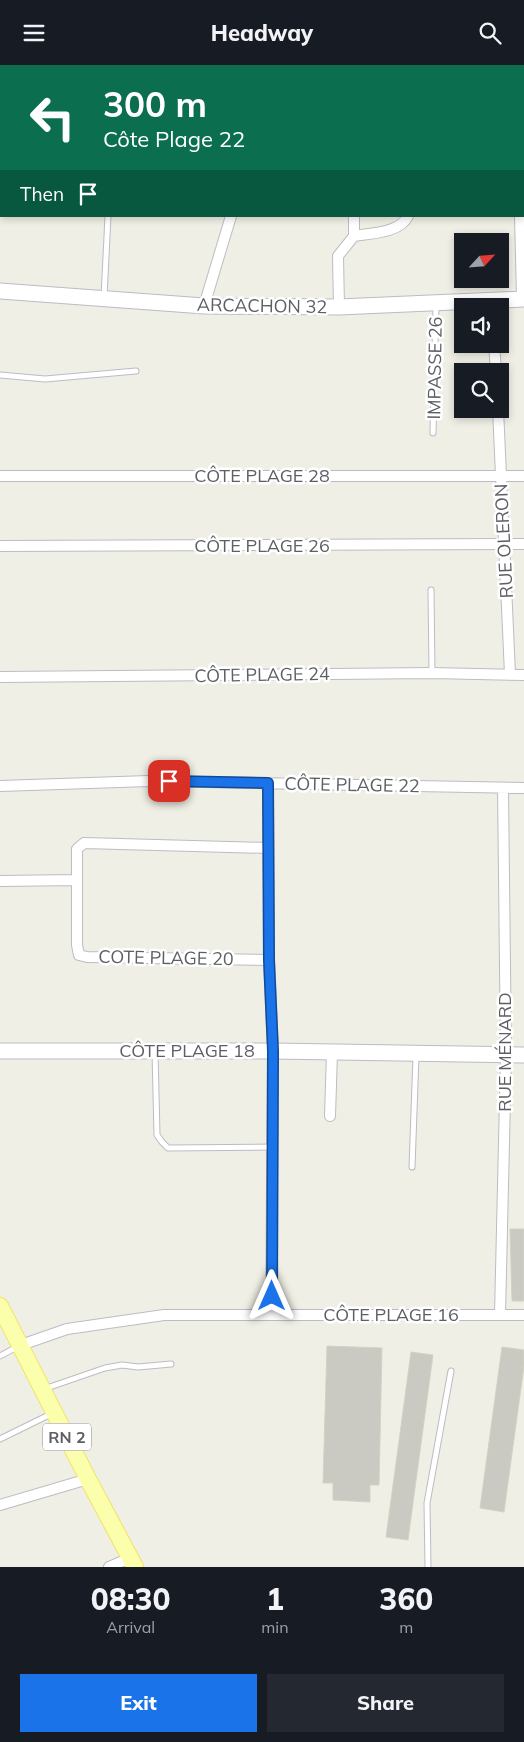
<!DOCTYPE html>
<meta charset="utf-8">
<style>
body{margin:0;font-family:Mulish,sans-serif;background:#242831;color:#f1f3f6;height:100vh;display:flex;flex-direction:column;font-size:19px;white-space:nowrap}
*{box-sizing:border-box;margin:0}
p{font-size:16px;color:#9ea1a6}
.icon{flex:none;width:28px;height:28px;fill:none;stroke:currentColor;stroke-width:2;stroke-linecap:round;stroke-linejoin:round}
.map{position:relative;height:1502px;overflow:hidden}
.side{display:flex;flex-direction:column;background:#171b24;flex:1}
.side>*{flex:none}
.guide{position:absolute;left:0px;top:0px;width:525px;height:152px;box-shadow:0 2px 8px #0003;background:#0b6e4f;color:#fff;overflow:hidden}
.needle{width:32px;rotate:64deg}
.buttons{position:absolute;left:454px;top:168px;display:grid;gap:10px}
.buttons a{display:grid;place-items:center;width:55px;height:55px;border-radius:0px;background:#171b24;box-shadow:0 2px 8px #0003;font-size:25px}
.pin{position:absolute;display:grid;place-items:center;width:42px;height:42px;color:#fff;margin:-21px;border-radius:10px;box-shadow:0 2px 8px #0006}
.me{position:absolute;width:55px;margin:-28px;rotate:0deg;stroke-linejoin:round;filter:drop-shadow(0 0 4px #0008)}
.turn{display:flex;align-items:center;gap:18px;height:105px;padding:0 20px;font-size:22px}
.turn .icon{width:65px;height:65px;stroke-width:2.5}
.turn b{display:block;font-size:35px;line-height:42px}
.then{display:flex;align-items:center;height:48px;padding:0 20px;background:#0003;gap:10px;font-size:19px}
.eta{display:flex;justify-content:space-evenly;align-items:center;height:85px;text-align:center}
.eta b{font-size:30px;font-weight:800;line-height:35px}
.action{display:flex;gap:10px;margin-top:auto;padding:10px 20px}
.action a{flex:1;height:58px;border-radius:0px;background:#1a73e8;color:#fff;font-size:20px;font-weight:800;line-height:58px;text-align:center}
.action a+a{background:#242831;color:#f1f3f6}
header{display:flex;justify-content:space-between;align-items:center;height:65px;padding:0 20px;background:#171b24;font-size:22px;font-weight:800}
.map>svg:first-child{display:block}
.building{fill:#cac9c2;stroke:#d4d2c3}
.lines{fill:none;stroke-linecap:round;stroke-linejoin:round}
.lane-casing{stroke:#bcbdc3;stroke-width:7}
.street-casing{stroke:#bcbdc3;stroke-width:12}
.secondary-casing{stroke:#babcc3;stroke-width:17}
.primary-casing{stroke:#f0e45d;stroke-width:18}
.lane{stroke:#fff;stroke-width:5}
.street{stroke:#fff;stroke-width:10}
.secondary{stroke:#fff;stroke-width:15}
.primary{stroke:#fbfeab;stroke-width:16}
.route-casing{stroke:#114b97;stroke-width:12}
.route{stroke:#1a73e8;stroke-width:9}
.labels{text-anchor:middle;stroke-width:5;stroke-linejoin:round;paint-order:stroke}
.shield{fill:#fff;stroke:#8e8f93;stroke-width:1}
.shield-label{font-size:16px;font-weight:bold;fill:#5d5f65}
.street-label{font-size:18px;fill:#5d5f65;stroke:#fff}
</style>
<header><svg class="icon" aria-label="menu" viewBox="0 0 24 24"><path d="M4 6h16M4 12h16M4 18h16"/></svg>Headway<svg class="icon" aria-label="search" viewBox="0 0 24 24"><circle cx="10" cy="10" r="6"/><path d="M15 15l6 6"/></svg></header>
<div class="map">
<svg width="524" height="1502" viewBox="0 0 524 1502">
<rect width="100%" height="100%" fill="#efefe5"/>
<path class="building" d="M510,1164H524V1236H512Z
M327,1281L382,1283L379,1420H370V1437L333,1435V1418H323Z
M502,1282L524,1285V1301L504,1447L480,1443Z
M411,1287L433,1290L408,1475L386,1472Z"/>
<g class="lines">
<g class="lane-casing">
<path id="lane" d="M104,232L108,151
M0,310L45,314L136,306
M433,368L436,240
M431,525L432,608
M155,987L157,1070L162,1077L168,1083L272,1082
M412,1102L416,991
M0,1291L17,1282
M44,1324L105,1303L122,1300L138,1302L171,1299
M0,1374L51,1349
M428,1502L427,1438L451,1306"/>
</g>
<g class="street-casing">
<path id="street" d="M223,0V1
M348,0V1
M408,0V1
M511,0L512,1
M520,151L522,234
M354,171C371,168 400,168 408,151
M204,241L231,151
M339,242L338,191L354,171V151
M494,279L496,306
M498,344L510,609
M0,411H524
M0,481L524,479
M0,612L432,608L524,610
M268,718L269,895L273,986L271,1249
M0,721L149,716L524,723
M268,783L84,778L77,784V880L79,890L87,892L269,895
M0,816L77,815
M330,1051L332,987
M500,1250L506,990L503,723
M21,1280L67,1264L164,1250H524
M0,1440L88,1414
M109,1502L130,1493"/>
</g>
<g class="secondary-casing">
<path id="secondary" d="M0,226L204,241L339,242L524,234
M0,986H273L524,990"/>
</g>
<g class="primary-casing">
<path id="primary" d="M0,1241L88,1414L135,1502"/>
</g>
<use href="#lane" class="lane"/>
<use href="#street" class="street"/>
<use href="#secondary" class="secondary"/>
<use href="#primary" class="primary"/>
</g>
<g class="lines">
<g class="route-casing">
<path id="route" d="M169,716L268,718L269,895L273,986L272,1231"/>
</g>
<use href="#route" class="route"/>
</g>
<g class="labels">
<rect class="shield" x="43" y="1358.5" width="48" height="27" rx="4"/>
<g class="shield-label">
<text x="67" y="1378">RN 2</text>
</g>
<g class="street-label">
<text transform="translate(262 241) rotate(1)" y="6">ARCACHON 32</text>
<text transform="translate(435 303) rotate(-89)" y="6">IMPASSE 26</text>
<text x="262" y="417">CÔTE PLAGE 28</text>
<text transform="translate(504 476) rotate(-93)" y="6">RUE OLERON</text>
<text x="262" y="487">CÔTE PLAGE 26</text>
<text transform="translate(262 610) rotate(-1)" y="6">CÔTE PLAGE 24</text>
<text transform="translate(352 720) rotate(1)" y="6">CÔTE PLAGE 22</text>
<text transform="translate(166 893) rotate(1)" y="6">COTE PLAGE 20</text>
<text x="187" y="992">CÔTE PLAGE 18</text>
<text transform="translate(505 987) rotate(-90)" y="6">RUE MÉNARD</text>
<text x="391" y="1256">CÔTE PLAGE 16</text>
</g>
</g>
</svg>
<div class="buttons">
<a><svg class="needle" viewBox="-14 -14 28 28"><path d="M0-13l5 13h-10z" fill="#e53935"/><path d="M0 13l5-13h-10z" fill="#9ea1a6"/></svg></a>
<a><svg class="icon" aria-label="sound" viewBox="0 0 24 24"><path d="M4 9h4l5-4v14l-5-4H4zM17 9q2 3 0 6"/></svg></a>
<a><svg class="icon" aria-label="search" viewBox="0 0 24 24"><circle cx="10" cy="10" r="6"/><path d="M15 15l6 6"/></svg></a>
</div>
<div class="pin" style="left:169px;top:716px;background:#d93025"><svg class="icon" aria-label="arrive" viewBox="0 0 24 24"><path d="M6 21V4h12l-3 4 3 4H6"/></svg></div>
<svg class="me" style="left:272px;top:1231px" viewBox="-20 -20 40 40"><path d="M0-17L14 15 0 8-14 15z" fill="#1a73e8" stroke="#fff" stroke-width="4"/></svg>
<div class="guide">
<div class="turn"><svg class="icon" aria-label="left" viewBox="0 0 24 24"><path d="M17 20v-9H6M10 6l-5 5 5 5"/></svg><div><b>300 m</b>Côte Plage 22</div></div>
<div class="then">Then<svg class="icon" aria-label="arrive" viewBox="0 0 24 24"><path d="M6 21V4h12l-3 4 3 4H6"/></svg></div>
</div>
</div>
<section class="side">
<div class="eta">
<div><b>08:30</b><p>Arrival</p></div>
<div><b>1</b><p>min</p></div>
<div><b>360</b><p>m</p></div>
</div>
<div class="action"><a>Exit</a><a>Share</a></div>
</section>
